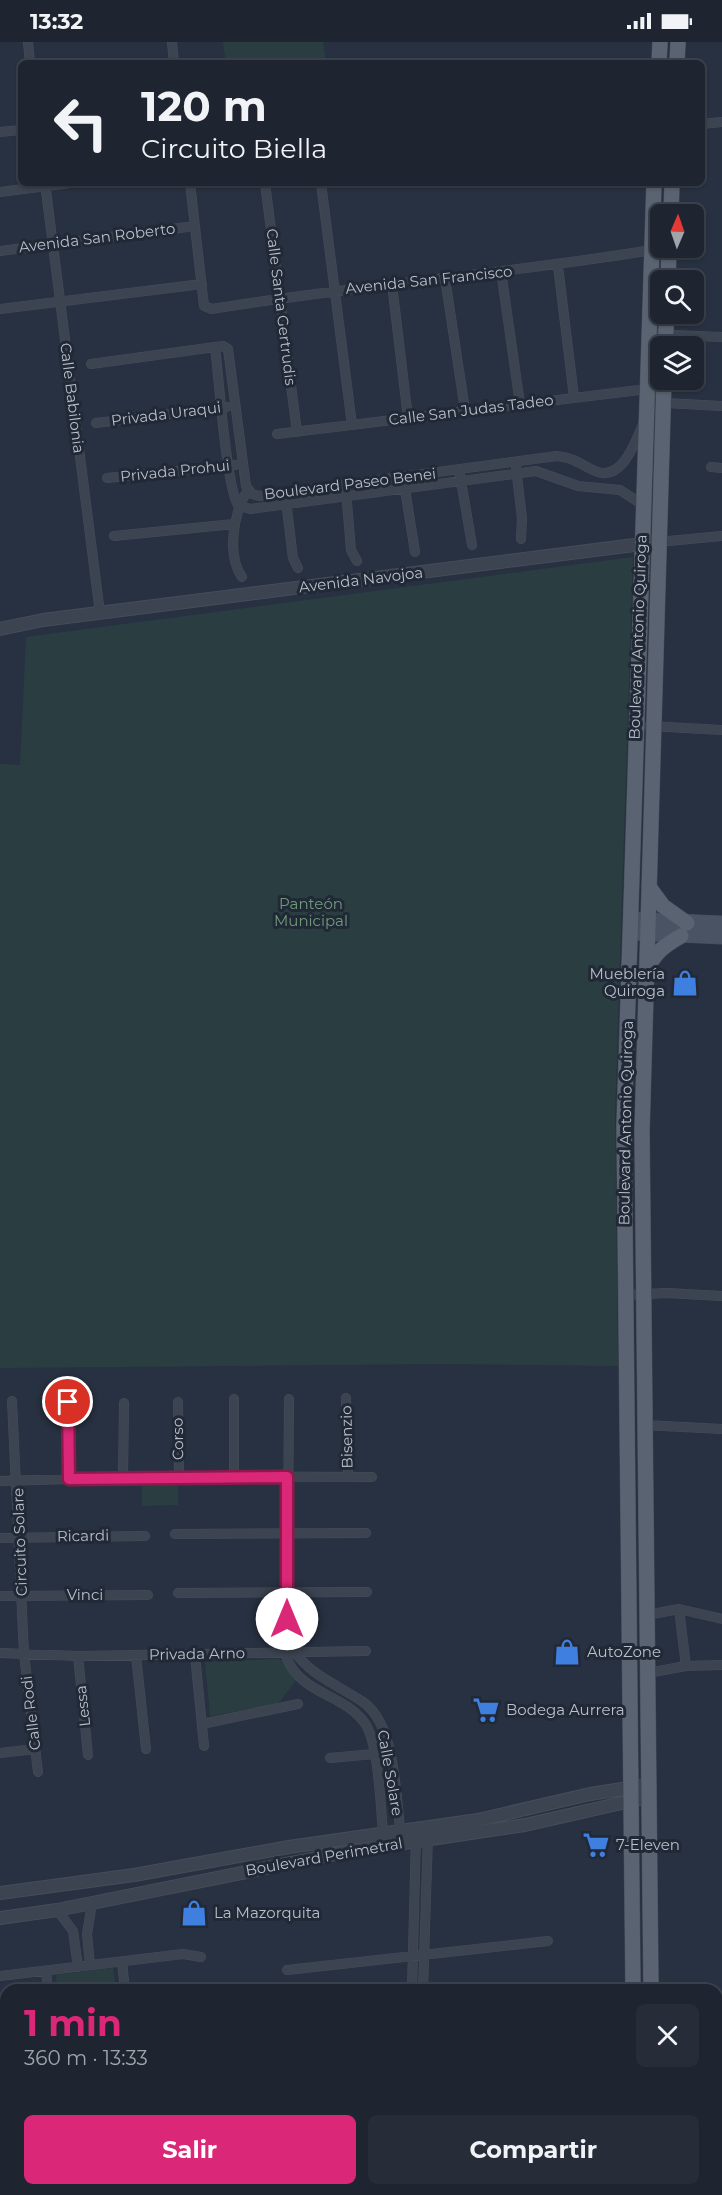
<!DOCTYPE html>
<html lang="es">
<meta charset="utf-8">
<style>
body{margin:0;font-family:Montserrat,sans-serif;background:#262d39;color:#f1f3f6;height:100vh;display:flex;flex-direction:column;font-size:22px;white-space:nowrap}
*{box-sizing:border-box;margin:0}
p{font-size:20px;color:#a1a5ab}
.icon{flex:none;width:33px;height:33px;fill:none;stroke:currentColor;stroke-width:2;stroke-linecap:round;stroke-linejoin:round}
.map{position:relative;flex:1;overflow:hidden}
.drawer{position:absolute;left:0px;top:1942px;width:723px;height:212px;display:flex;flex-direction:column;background:#1e2531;border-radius:18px 18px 0 0;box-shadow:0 2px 4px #0004,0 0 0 2px #3c424d}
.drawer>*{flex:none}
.top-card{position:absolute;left:18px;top:18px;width:687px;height:126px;border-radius:9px;box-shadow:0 2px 4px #0004,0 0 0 2px #3c424d;background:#1e2531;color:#f1f3f6;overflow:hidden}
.needle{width:39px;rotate:2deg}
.controls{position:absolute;left:650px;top:162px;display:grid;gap:12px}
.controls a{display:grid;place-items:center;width:54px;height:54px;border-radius:9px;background:#1e2531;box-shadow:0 2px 4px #0004,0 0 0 2px #3c424d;font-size:30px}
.pin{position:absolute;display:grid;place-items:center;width:51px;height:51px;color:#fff;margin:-26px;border:3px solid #fff;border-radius:50%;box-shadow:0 2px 6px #0007}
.me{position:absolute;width:66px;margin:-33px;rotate:0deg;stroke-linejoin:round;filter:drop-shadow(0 0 4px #0008)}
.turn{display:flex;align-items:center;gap:21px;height:126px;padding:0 24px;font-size:27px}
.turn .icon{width:78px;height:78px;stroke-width:2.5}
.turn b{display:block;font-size:42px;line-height:51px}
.round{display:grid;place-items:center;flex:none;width:63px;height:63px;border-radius:9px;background:#262d39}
.overview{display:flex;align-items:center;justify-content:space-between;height:102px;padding:0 24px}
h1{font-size:36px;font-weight:700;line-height:45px;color:#db2777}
.button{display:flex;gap:12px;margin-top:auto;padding:12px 24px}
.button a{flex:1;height:69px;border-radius:9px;background:#db2777;color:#fff;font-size:24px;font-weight:700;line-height:69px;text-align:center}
.button a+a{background:#262d39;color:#f1f3f6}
.status{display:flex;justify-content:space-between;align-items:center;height:42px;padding:0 30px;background:#1e2531;direction:ltr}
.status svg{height:16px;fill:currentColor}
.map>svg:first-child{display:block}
.green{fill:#2a3e42}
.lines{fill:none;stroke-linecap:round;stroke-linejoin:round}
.minor-casing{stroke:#464d5a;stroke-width:10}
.tertiary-casing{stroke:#464d5a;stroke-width:14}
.secondary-casing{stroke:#464d5a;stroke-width:15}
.primary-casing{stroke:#464d5a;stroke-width:16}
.minor{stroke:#3c4451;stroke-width:9}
.tertiary{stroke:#3c4451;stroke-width:12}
.secondary{stroke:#4a5363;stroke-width:14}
.primary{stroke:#5a6371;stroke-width:15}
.route-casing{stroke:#8e194d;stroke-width:15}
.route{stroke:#db2777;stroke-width:10}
.labels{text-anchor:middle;stroke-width:6;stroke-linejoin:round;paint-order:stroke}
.street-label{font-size:15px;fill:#b9bfcb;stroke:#212936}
.park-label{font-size:15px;fill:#719a7d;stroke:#212936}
.poi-label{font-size:15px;fill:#b9bfcb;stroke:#212936;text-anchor:start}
</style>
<div class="status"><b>13:32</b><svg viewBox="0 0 49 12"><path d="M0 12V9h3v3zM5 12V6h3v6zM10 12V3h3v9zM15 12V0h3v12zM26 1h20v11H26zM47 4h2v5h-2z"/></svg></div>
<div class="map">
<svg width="722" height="2153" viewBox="0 0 722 2153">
<rect width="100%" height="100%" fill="#283141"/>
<path class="green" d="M223,0H323L326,21H226Z
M633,515L615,1072L618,1324L441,1322L0,1326V722L20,723L26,595Z
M142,1442H178V1463L142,1464Z
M280,1617L296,1638L278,1662L210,1674L205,1620Z
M113,1926L116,1948H57L56,1933Z"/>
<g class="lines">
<g class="minor-casing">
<path id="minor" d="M28,0L30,21
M172,0L174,21
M702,82L722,80
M0,90L21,88
M45,141L100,571
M190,141L204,264L212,267C358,243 506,232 652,208
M265,141L297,390
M321,141L352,383
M0,150L70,141
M0,209L195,184
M558,224L574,355
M501,229L520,362
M445,236L465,368
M392,242L408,376
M0,267L202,242
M649,292L722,295
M91,322L215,305
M646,360L722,364
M96,381L227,365
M277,392L664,345
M711,425L722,426
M516,426L522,476L521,497
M460,433L472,503
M107,436L235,423
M404,441L415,510
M346,449L351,508L357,519
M286,459L293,516L298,526
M643,463L620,448L578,444L536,429L250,467L238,463C226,443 219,336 215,305L223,304L228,307L246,444L252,452L259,454L557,414C572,415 582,423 595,429C622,441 636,399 643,382
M114,494L234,482
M658,500L722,494
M242,535C226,513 234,469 248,448
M649,684L722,688
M625,1253L667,1251L722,1254
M346,1356L348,1435
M234,1357V1434
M289,1357L287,1617C302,1652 343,1652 364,1680C380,1701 380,1770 384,1798
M12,1359L24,1612L38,1730
M68,1360L69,1437
M178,1360L179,1434
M644,1383L722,1387
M123,1435L124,1361
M0,1439L179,1434L372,1435
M175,1492L366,1491
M0,1496L145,1494
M178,1551L367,1550
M0,1554L148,1553
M679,1567L686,1624
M647,1573L679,1567L722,1577
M293,1608C311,1634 338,1643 363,1660C396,1682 396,1757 401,1795
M0,1611L78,1614L366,1609
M136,1613L146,1707
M195,1613L204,1704
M78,1614L88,1713
M648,1631L686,1624L722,1623
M202,1682L298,1662
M0,1711L35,1707
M330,1716L374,1712
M57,1868L73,1889L78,1925
M122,1920L125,1948
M90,1923L87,1892L92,1861
M287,1928L548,1899
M46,1929L48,1948
M0,1934L183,1912L201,1915
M412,1948L416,1794
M423,1948L428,1793
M0,1994L6,1992
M1,2048L6,2049
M112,2148L113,2153
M158,2153L198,2148"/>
</g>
<g class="tertiary-casing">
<path id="tertiary" d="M0,587L43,578L658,500
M0,1851L134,1833L289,1805L478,1778L590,1752L648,1743
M0,1876L57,1868L351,1809L525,1783L648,1755"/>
</g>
<g class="secondary-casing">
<path id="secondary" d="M631,877L722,881
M631,891L722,895"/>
</g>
<g class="primary-casing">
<path id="primary" d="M659,21L660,0
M677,21L678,0
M671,172L672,141
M668,238L669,206
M665,304L667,272
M649,845L663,864L687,881
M647,928C654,911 665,903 681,894
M633,1948L624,1084L654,141
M651,1948L642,1089L664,338
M637,2148V2153
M654,2148V2153"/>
</g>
<use href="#minor" class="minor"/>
<use href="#tertiary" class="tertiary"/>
<use href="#secondary" class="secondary"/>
<use href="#primary" class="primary"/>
</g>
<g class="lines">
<g class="route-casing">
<path id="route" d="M68,1360L69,1437L287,1435V1577"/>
</g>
<use href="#route" class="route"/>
</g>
<defs>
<g id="shop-bare" transform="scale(2.07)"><path d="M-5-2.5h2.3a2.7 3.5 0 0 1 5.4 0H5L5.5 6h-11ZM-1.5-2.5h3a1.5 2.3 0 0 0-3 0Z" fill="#3f7fe0" stroke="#212936" stroke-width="2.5" paint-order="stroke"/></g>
<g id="supermarket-bare" transform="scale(2.07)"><path d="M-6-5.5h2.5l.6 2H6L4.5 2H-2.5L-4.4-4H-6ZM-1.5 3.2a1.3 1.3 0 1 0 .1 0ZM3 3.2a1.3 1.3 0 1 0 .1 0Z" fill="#3f7fe0" stroke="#212936" stroke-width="2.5" paint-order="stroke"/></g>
</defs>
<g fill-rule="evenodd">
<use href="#shop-bare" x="685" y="941"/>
<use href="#shop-bare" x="567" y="1610"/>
<use href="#supermarket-bare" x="486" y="1668"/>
<use href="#supermarket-bare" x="596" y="1803"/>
<use href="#shop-bare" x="194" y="1871"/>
</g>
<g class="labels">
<g class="street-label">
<text transform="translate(97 196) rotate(-7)" y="5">Avenida San Roberto</text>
<text transform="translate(429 238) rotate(-6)" y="5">Avenida San Francisco</text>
<text transform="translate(281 265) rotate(83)" y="5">Calle Santa Gertrudis</text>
<text transform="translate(72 356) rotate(83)" y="5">Calle Babilonia</text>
<text transform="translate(471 368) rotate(-7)" y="5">Calle San Judas Tadeo</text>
<text transform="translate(166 372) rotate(-7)" y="5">Privada Uraqui</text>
<text transform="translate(175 429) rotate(-6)" y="5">Privada Prohui</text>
<text transform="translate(350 442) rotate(-7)" y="5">Boulevard Paseo Benei</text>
<text transform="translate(361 538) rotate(-7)" y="5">Avenida Navojoa</text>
<text transform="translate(638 595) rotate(-88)" y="5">Boulevard Antonio Quiroga</text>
<text transform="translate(626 1081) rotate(-89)" y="5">Boulevard Antonio Quiroga</text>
<text transform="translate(347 1395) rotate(-91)" y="5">Bisenzio</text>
<text transform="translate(178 1397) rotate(-91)" y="5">Corso</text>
<text transform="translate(83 1494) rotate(-1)" y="5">Ricardi</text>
<text transform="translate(20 1500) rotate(-92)" y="5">Circuito Solare</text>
<text x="85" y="1558">Vinci</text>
<text transform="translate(197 1612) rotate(-1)" y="5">Privada Arno</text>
<text transform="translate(83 1664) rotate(-96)" y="5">Lessa</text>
<text transform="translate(31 1671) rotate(-97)" y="5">Calle Rodi</text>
<text transform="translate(390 1731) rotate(80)" y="5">Calle Solare</text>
<text transform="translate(324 1815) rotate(-10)" y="5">Boulevard Perimetral</text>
</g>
<g class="park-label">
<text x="311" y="867">Panteón<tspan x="311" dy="17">Municipal</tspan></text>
</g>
<g class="poi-label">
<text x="665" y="937" text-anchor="end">Mueblería<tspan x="665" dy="17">Quiroga</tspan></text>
<text x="587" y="1615">AutoZone</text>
<text x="506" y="1673">Bodega Aurrera</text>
<text x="616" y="1808">7-Eleven</text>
<text x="214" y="1876">La Mazorquita</text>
</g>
</g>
</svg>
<div class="controls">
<a><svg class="needle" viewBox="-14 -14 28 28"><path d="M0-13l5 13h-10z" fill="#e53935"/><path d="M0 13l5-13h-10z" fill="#a1a5ab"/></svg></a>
<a><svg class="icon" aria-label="search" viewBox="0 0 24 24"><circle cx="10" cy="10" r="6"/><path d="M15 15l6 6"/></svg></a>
<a><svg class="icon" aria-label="layers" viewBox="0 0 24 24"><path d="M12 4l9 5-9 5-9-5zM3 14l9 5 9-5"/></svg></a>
</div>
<div class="pin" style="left:68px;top:1360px;background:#d93025"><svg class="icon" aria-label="arrive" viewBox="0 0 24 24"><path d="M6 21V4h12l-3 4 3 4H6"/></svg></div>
<svg class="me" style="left:287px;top:1577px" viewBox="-20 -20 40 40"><circle r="19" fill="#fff"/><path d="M0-13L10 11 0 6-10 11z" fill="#db2777"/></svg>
<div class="top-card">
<div class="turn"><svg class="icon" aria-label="left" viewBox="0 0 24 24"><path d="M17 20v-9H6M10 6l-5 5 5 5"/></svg><div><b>120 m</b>Circuito Biella</div></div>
</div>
<section class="drawer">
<div class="overview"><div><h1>1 min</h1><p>360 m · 13:33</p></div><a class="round"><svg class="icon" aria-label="close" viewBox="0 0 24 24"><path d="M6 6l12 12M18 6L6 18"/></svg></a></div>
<div class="button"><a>Salir</a><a>Compartir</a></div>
</section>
</div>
